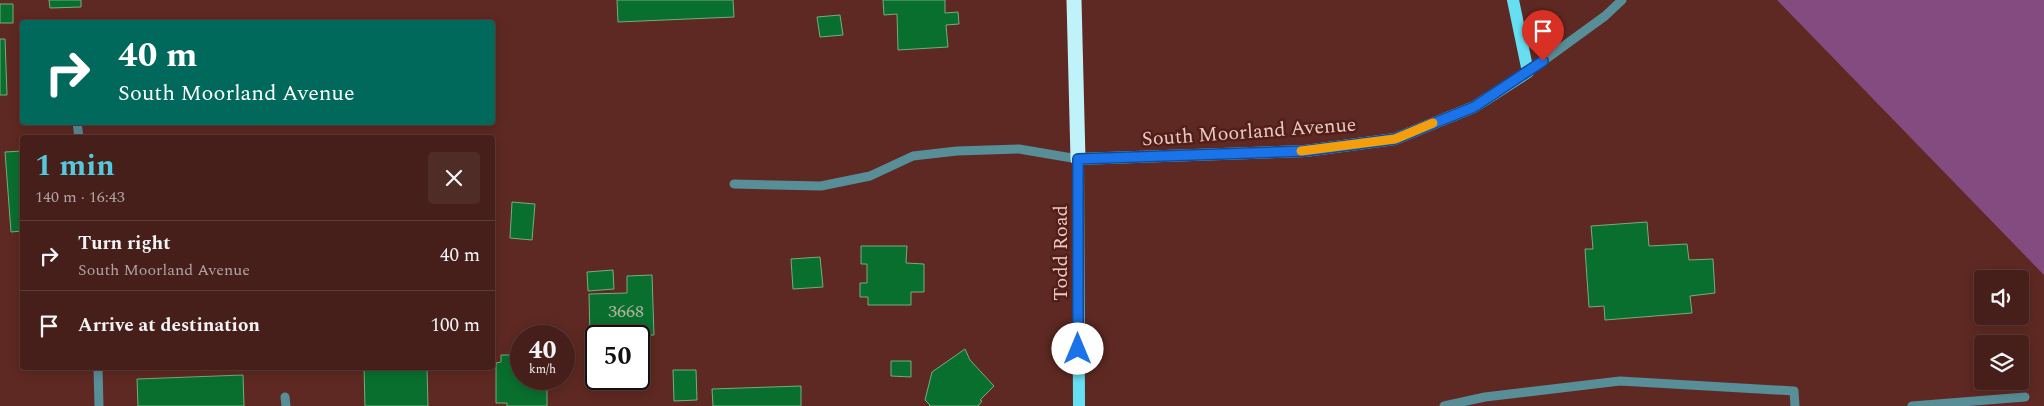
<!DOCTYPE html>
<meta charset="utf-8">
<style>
body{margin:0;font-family:Spectral,serif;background:#502c27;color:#f1f3f6;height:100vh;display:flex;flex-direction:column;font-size:19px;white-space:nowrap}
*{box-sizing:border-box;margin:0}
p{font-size:16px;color:#b0a2a2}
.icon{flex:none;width:28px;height:28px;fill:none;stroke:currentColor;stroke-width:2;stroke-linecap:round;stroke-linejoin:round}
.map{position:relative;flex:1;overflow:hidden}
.details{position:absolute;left:20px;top:135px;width:475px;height:235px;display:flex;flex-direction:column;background:#461f1a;border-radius:5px;box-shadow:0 2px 12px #0003,0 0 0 1px #5e3d39}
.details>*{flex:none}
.banner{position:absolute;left:20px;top:20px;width:475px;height:105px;border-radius:5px;box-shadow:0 2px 12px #0003,0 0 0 1px #5e3d39;background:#00695c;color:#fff;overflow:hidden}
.buttons{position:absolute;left:1974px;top:270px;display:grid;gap:10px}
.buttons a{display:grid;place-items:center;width:55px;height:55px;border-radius:5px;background:#461f1a;box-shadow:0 2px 12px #0003,0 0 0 1px #5e3d39;font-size:25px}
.speed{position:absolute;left:510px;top:325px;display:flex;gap:10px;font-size:25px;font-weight:700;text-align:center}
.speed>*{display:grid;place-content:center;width:65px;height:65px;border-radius:50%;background:#461f1a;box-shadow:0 2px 12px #0003,0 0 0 1px #5e3d39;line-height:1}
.speed small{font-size:12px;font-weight:400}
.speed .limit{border:2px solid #111;border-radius:8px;background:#fff;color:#111}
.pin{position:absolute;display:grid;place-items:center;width:42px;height:42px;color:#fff;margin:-51px -21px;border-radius:50% 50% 50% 0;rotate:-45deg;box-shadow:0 0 5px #0007}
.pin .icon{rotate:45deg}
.me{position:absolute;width:55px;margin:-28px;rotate:0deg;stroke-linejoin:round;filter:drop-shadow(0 0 4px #0008)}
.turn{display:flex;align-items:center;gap:18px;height:105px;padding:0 15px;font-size:22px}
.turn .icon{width:65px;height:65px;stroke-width:2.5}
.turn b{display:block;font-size:35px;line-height:42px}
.round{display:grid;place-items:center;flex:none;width:52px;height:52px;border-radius:5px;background:#502c27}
.head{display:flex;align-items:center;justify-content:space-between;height:85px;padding:0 15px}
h1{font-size:30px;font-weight:700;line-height:38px;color:#53cadc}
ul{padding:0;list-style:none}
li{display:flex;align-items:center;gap:15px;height:70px;padding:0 15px;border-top:1px solid #5e3d39}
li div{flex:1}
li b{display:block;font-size:19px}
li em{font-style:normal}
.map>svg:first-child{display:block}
.green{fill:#834b80}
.building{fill:#096f2e;stroke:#79aa81}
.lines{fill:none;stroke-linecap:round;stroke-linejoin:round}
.minor{stroke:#588e97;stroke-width:9}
.major{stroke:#66dff2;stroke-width:12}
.highway{stroke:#c0f2fa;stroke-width:15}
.route-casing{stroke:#114b97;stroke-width:12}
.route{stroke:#1a73e8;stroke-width:9}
.slow{stroke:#f59e0b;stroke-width:9}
.labels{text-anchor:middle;stroke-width:5;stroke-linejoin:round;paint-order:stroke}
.number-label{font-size:18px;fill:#b2b29d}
.street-label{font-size:20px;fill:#eac8c2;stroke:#521e18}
</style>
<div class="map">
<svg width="2044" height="406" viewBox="0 0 2044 406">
<rect width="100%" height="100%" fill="#5e2922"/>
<path class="green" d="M1777,0H2044V275Z"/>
<path class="building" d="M49,0H81V7L50,8Z
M617,0H733L734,17L618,22Z
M883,0H945V13L958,12L959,24L946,25L948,47L898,50L897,14L884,15Z
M0,4H13V23H0Z
M840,15L843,35L820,37L817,17Z
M0,39H5L7,95H0Z
M22,151V231L11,232L5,152Z
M512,202L535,204L532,240L510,238Z
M1647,222L1649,246L1687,244L1689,260L1713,259L1715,293L1690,296L1692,313L1605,320L1604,306L1589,307L1585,249H1593L1591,226Z
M861,246H907L906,263L924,264V292H911V305H868V297H860V283H867V264H861Z
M820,257L823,287L793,289L791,259Z
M613,270L614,289L588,291L587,272Z
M652,275L654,335L590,337L589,294L627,293V276Z
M965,349L970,360L994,386L980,400L982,401L978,406H929L930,405L925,400L932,372Z
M501,355H521V379H547V406H507V403H496V363L501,362Z
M891,361H911V377L891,376Z
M364,368H427L428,406H365Z
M451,368H487V369L452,370Z
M673,370H696L697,400L674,401Z
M243,375L244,406H138L137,379Z
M801,386V406H713L712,389Z"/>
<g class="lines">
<path class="minor" d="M1528,72L1605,16L1622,0
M77,122L79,138
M734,184L821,186L870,176L913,156L957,151L1019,149L1078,159
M98,368L99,406
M285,397L286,406
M1444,406L1485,397L1620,381L1794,391L1795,406
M1912,406L2025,397"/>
<path class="major" d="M1079,406L1078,159L1305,151L1395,139L1474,107L1528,72L1513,0"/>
<path class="highway" d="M1074,0L1078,159"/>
</g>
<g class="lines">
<g class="route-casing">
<path id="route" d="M1078,349V159L1305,151L1395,139L1474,107L1543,61"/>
</g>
<use href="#route" class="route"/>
<path class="slow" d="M1301,151L1395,139L1433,123"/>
</g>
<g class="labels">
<g class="number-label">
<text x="626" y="317">3668</text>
</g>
<g class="street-label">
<text transform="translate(1249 131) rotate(-4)" y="7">South Moorland Avenue</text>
<text transform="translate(1060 253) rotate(-90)" y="7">Todd Road</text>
</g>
</g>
</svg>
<div class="buttons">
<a><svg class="icon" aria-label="sound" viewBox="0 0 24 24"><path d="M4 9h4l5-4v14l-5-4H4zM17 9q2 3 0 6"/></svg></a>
<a><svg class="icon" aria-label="layers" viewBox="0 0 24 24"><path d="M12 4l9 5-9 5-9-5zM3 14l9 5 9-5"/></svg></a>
</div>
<div class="speed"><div>40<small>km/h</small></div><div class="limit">50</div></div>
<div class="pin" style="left:1543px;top:61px;background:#d93025"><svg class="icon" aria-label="arrive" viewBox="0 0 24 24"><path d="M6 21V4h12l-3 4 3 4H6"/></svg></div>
<svg class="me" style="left:1078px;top:349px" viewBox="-20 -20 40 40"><circle r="19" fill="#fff"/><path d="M0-13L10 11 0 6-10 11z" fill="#1a73e8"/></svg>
<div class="banner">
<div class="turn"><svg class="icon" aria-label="right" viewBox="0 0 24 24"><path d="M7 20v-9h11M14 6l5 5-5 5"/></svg><div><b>40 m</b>South Moorland Avenue</div></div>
</div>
<section class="details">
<div class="head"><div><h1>1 min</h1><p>140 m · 16:43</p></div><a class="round"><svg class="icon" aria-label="close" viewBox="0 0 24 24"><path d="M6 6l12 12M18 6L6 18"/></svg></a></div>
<ul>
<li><svg class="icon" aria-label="right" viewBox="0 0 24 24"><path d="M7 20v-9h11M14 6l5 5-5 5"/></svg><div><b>Turn right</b><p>South Moorland Avenue</p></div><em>40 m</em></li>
<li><svg class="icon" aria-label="arrive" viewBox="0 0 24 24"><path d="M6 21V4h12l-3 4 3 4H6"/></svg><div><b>Arrive at destination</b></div><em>100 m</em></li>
</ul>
</section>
</div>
